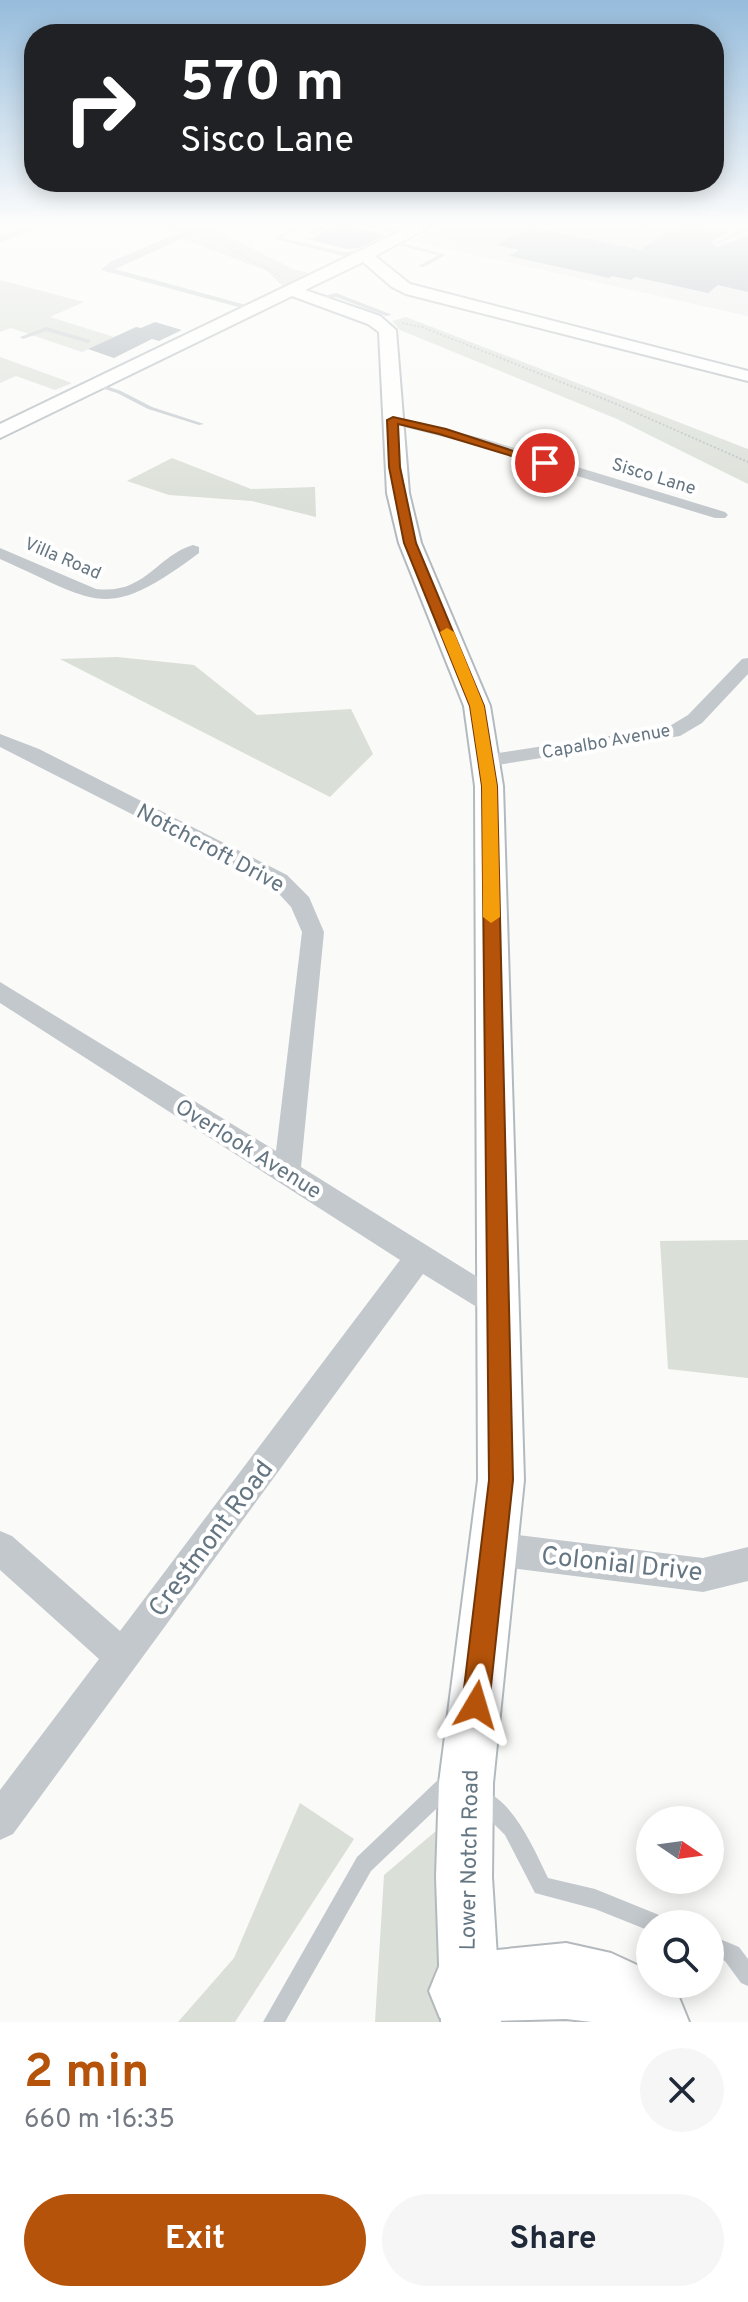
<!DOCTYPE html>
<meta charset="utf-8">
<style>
body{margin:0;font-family:Overpass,sans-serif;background:#f6f6f7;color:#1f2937;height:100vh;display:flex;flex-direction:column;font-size:30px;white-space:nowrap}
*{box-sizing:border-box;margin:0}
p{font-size:26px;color:#747a83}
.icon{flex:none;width:44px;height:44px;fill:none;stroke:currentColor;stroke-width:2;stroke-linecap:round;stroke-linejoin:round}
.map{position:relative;height:2022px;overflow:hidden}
.panel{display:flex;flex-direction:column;background:#fff;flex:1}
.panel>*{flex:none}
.banner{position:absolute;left:24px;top:24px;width:700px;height:168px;border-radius:32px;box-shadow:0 4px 20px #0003;background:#202124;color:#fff;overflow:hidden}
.needle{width:52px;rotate:103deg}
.tools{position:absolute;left:636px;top:1806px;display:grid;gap:16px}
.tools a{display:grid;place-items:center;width:88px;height:88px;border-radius:50%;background:#fff;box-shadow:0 4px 20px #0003;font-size:40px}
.pin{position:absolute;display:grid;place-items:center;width:68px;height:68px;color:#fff;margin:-34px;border:4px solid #fff;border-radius:50%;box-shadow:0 2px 8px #0007}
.me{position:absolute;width:88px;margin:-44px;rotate:7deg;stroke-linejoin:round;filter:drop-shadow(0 0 6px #0008)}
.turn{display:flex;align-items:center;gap:28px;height:168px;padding:0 24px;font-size:36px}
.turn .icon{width:104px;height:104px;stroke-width:2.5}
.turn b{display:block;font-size:56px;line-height:68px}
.round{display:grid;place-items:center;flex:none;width:84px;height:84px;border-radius:42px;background:#f6f6f7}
.headline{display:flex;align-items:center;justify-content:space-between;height:136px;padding:0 24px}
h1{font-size:48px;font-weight:700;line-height:60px;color:#b45309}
.cta{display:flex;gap:16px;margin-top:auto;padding:16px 24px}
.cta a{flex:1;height:92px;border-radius:48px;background:#b45309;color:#fff;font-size:32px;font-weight:700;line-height:92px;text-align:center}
.cta a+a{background:#f6f6f7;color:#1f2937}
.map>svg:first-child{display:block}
.built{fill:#e8e9e9}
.green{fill:#dadfd7}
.building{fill:#aab3b9}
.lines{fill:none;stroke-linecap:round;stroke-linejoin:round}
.secondary-casing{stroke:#b3babf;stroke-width:4}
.highway-casing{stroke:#b4b9bd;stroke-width:4}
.path{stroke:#bbbfc2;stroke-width:2;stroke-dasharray:2 2;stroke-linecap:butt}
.lane{fill:#c3c8cc;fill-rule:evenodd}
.street{fill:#c3c8cc;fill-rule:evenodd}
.secondary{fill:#fff;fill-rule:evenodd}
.highway{fill:#fff;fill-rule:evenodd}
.route{fill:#b45309;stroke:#753606;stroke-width:2}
.slow{fill:#f59e0b}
.labels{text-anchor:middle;stroke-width:8;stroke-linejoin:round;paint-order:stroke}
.far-street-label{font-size:18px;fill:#657683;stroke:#fff}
.street-label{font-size:22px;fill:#657683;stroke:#fff}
.near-street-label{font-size:26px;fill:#657683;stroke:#fff}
</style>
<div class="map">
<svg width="748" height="2022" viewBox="0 0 748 2022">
<rect width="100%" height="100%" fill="#fafaf8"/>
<path class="built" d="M445,226H748V316L412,241Z"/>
<path class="green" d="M163,226H208L295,270L319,275L287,290L267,271L178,237Z
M445,226H523L496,245L481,248L425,235Z
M554,226H610L645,234L656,226H677L651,253L542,233Z
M0,280L84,302L50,317L114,337L82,352L11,328L0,332Z
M406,317L748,449V484L617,419L400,330L392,321Z
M0,357L72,383L55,390L16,376L0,383Z
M172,458L251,489L315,487L316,517L252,501L169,495L127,481Z
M117,657L194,665L257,715L351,709L373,754L330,797L60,659Z
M748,1240V1378L668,1369L660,1241Z
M300,1803L354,1839L235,2022H178L234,1958Z
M436,1831L453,2022H375L384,1875Z"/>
<path class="building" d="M332,226L356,227L386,235L359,248L346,249L303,238H314Z
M528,226L640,250L677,226H704L730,232L711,242L718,247L748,235V292L718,285L708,293L635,277L631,280L612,276L609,278L509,256L519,250L496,245Z
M155,322L182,330L159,341L152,339L114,358L88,349L136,327L141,328Z"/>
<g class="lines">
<g class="secondary-casing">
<path id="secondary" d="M411,226H431L375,256L410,284L748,371V381L406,294L392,287L363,262L305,290L380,316L396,330L409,493L421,543L490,706L503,786L524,1480L493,1783L492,1877L501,2022H441L436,1877L439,1783L478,1480L475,786L464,706L399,543L387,493L379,332L368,324L292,296L0,438V424Z"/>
</g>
<g class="highway-casing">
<path id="highway" d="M566,1943L611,1953L650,1971V1984H667L678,1995L689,2022H592L566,2019L451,2022L440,2018L429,1991L440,1964L467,1953Z"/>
</g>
<path class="path" d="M205,235L282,277
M402,323L422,327L614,403L748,462"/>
<path class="lane" d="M295,226H302L282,238L344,252L368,250L371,252L344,256L274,239Z
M322,226H329L313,235L308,234Z
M364,226H375L409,235L406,237Z
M613,226L636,228L648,226L636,232Z
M748,226V230L719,244L714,243Z
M391,241H395L446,255L424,267H420V265L438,255L391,243Z
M336,293L390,314L391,315L386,316L336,297L316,301L313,299Z
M46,327L90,340L91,341L88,343L46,331L23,339L20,337Z
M97,383L121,391L152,407L204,424L199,425L148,409L117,393L95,386L94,385Z
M448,1775L455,1777L457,1784L455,1791L371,1871L285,2022H263L357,1857L441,1777Z
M483,1790C514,1802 534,1849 548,1878L595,1889L664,1917L667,1924H650V1931L595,1909L535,1893L505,1835L476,1806L474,1799L476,1792Z
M710,1935L739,1947L748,1959V1986L741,1983L725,1961L710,1955Z"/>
<path class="street" d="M29,226H46L0,242V236Z
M193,227L197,228V232L115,269L257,308V312L101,270L110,262Z
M393,416L485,439L725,512L728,515L725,518H715L475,445L388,423L386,420Z
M193,545L199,547V553C105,623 99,603 0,559V548L96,589C145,595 156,556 193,545Z
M748,658V674L702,723L680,736L485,767L475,761L485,755L668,727L688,715L742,659Z
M0,734L39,749L287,875L309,897L324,932L301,1167L508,1296L513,1306L508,1316L498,1320L423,1274L13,1834L0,1840V1790L99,1659L0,1570V1531L12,1536L120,1631L400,1260L0,1003V982L276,1151L302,932L291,907L271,885L0,747Z
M494,1532L703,1558L748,1547V1581L703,1592L494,1566L482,1561L477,1549L482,1537Z"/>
<use href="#secondary" class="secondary"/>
<use href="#highway" class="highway"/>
</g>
<linearGradient id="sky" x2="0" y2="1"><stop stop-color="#96bcdc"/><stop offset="0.44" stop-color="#fdfdfc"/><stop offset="1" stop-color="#fdfdfc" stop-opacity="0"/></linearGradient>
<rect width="748" height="510" fill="url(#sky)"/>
<path class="route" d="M393,417L446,429L550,463L541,465L439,434L398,424L400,467L416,543L484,706L497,786L513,1480L489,1705L485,1715L476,1719L466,1715L462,1705L489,1480L482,786L470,706L404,543L389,467L387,420Z"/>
<path class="slow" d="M447,628L454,632L484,706L497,786L500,917L491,923L483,917L482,786L470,706L440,632Z"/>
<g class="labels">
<g class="far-street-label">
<text transform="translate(654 476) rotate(17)" y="6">Sisco Lane</text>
<text transform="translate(63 558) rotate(23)" y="6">Villa Road</text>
<text transform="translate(606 741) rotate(-10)" y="6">Capalbo Avenue</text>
</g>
<g class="street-label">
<text transform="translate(211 847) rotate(28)" y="8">Notchcroft Drive</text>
<text transform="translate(249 1148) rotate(32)" y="8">Overlook Avenue</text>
<text transform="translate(468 1860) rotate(-89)" y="8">Lower Notch Road</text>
</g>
<g class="near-street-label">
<text transform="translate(210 1538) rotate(-53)" y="9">Crestmont Road</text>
<text transform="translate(622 1563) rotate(6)" y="9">Colonial Drive</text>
</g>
</g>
</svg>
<div class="tools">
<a><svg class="needle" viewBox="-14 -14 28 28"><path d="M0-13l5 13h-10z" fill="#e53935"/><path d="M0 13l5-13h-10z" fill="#747a83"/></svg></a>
<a><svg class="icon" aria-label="search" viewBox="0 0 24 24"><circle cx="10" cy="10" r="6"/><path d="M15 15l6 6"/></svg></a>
</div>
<div class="pin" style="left:545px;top:463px;background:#d93025"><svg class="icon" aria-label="arrive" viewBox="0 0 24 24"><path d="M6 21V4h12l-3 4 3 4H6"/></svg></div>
<svg class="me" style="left:476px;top:1705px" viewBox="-20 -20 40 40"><path d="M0-17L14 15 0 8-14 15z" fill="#b45309" stroke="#fff" stroke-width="4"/></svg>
<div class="banner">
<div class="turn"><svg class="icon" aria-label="right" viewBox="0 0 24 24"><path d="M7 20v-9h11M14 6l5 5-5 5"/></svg><div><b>570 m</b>Sisco Lane</div></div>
</div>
</div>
<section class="panel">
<div class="headline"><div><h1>2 min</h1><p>660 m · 16:35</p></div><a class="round"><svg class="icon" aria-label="close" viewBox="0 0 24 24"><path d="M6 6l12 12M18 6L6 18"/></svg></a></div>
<div class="cta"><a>Exit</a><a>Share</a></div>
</section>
